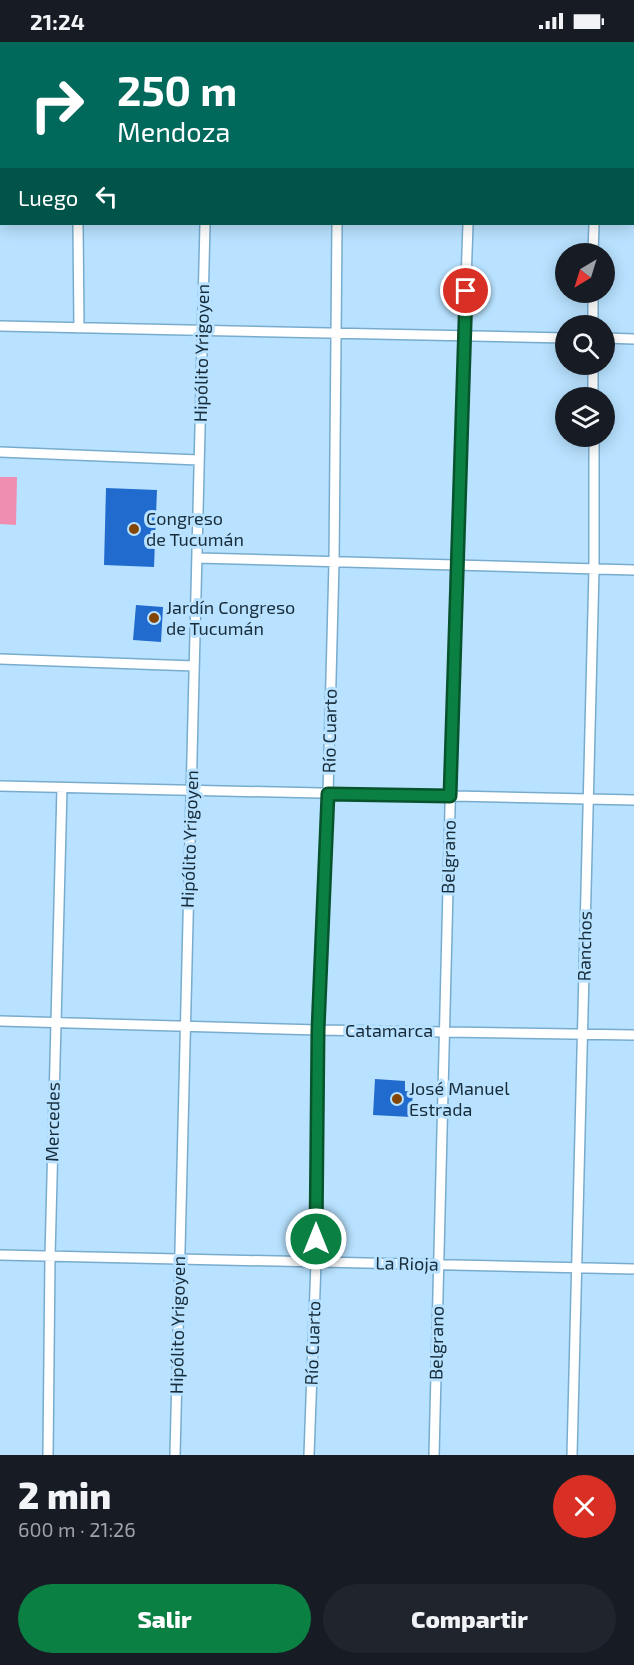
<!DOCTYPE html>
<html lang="es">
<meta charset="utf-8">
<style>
body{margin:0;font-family:"Exo 2",sans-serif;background:#20242c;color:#f1f3f6;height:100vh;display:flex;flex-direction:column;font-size:22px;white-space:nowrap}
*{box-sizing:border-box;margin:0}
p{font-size:20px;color:#9ea1a6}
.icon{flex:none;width:33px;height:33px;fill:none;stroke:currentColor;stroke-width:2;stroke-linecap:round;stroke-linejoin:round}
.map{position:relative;height:1413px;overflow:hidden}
.drawer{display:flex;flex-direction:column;background:#171b24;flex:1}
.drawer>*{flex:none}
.top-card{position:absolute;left:0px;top:0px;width:634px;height:183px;box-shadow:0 3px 15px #0003;background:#00695c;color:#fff;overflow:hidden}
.needle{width:39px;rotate:218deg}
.fabs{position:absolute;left:555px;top:201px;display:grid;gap:12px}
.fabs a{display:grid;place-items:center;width:60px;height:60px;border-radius:50%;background:#171b24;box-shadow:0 3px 15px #0003;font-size:30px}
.pin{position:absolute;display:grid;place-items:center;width:51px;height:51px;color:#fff;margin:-26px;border:3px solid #fff;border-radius:50%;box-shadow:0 2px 6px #0007}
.me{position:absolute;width:66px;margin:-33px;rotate:0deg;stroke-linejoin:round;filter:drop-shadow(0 0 4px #0008)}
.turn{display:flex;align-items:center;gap:21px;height:126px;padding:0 18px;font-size:27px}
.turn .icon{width:78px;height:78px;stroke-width:2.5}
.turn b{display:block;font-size:42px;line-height:51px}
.then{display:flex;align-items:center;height:57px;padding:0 18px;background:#0003;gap:12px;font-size:22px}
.round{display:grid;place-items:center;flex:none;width:63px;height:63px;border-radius:32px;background:#20242c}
.overview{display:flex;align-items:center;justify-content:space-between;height:102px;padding:0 18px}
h1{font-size:36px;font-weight:800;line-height:45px}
.primary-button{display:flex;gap:12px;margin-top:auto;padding:12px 18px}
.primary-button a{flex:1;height:69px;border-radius:36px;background:#0b8043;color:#fff;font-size:24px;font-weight:800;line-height:69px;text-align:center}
.primary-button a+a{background:#20242c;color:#f1f3f6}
.status{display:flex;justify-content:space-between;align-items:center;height:42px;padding:0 30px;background:#171b24;direction:ltr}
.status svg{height:16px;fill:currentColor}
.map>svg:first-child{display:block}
.green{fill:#ef8eb1}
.building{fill:#226bce}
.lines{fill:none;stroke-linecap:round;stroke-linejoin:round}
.street-casing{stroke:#78acce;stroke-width:12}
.street{stroke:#fff;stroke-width:9}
.route-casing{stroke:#07532c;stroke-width:15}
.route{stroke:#0b8043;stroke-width:10}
.poi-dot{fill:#844607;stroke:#b8e2ff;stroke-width:2}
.labels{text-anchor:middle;stroke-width:6;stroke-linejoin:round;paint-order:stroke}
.street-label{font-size:18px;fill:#172c3a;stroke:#b8e2ff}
.poi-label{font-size:18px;fill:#172c3a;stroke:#b8e2ff;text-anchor:start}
</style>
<div class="status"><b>21:24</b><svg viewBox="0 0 49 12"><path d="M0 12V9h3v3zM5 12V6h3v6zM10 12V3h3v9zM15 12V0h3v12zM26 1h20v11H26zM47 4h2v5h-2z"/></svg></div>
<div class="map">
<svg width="634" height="1413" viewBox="0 0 634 1413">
<rect width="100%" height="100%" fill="#b8e2ff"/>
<path class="green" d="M0,435H17L16,483L0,482Z"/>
<path class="building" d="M106,446L157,448L154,525L104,523Z
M136,563L163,565L161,600L133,598Z
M375,1037L405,1039V1049L413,1050L411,1075L373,1073Z"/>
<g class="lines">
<g class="street-casing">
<path id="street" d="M78,2L79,0
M209,2V0
M340,2L341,0
M474,2V0
M598,2V0
M0,52H2
M633,66H634
M78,182L79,286
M593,212L594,182
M0,284L566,296
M593,284V250
M604,296L634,297
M593,322V356
M0,410L199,418
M197,516L634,528
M0,617L194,624
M0,744L634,758
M0,979L318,988L634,993
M0,1213L634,1227
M48,1413L50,1215L62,746
M175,1413L205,182
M309,1413L316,1220L318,988L328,752L334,521L337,182
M434,1413L456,524L468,182
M572,1413L594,527V394"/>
</g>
<use href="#street" class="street"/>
</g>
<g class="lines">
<g class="route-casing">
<path id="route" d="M316,1197L318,988L328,752L450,754L466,249"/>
</g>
<use href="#route" class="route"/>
</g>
<g class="poi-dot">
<circle cx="134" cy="487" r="6"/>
<circle cx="154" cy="576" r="6"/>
<circle cx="397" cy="1057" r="6"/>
</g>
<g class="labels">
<g class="street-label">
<text transform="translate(202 311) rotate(-89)" y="6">Hipólito Yrigoyen</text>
<text transform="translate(330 689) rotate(-89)" y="6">Río Cuarto</text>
<text transform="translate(190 797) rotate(-88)" y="6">Hipólito Yrigoyen</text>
<text transform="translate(449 815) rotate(-89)" y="6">Belgrano</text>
<text transform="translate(585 904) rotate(-89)" y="6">Ranchos</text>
<text x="389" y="995">Catamarca</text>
<text transform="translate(53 1080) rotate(-89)" y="6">Mercedes</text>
<text transform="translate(407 1222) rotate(1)" y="6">La Rioja</text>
<text transform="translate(178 1283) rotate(-89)" y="6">Hipólito Yrigoyen</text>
<text transform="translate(313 1301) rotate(-88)" y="6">Río Cuarto</text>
<text transform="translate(437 1301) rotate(-89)" y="6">Belgrano</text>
</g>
<g class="poi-label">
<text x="146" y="483">Congreso<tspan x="146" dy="21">de Tucumán</tspan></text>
<text x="166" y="572">Jardín Congreso<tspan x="166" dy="21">de Tucumán</tspan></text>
<text x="409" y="1053">José Manuel<tspan x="409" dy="21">Estrada</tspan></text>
</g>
</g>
</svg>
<div class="fabs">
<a><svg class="needle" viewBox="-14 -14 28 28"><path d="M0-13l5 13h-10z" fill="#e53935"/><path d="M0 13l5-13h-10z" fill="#9ea1a6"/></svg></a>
<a><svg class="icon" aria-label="search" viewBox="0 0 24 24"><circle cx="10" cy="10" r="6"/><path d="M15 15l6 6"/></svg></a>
<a><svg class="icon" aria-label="layers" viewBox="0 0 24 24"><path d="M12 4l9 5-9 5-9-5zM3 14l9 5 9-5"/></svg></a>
</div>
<div class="pin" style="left:466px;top:249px;background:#d93025"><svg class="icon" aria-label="arrive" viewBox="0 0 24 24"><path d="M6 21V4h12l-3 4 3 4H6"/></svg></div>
<svg class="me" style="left:316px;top:1197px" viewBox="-20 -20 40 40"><circle r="17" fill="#0b8043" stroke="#fff" stroke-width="3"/><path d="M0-11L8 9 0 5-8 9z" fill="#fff"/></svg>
<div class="top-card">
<div class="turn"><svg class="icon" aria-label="right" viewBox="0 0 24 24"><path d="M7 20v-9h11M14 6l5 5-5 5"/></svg><div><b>250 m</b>Mendoza</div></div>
<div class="then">Luego<svg class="icon" aria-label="left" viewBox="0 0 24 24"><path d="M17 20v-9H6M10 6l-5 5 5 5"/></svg></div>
</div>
</div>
<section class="drawer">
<div class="overview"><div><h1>2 min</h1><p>600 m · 21:26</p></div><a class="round" style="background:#d93025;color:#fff"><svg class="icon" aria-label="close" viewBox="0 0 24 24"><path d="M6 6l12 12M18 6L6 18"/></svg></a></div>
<div class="primary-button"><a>Salir</a><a>Compartir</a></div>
</section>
